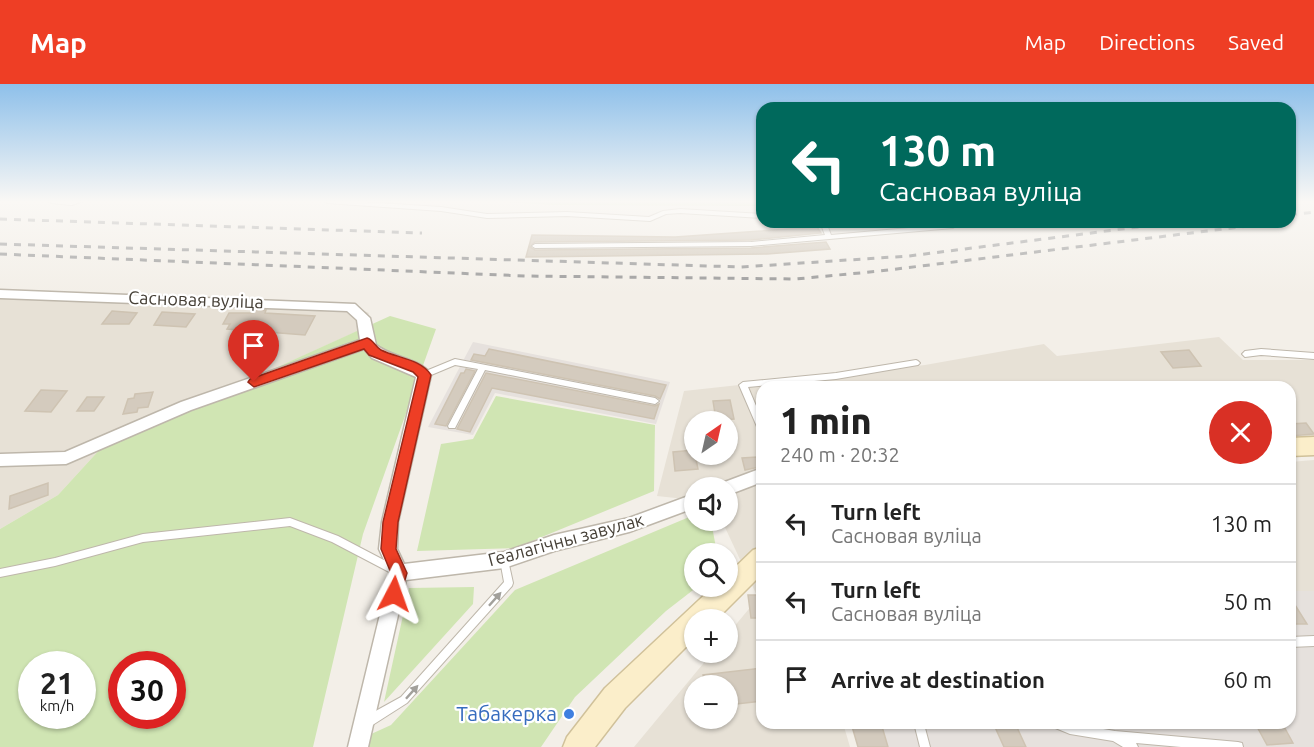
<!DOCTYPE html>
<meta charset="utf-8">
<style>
body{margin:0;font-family:Ubuntu,sans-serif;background:#f6f6f6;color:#222;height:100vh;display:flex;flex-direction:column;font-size:22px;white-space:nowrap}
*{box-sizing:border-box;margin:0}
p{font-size:20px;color:#767676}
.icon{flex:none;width:33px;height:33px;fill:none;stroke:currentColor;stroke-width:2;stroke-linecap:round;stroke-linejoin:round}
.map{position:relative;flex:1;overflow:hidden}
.sheet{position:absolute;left:756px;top:297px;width:540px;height:348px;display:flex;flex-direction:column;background:#fff;border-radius:18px;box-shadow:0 2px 4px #0004}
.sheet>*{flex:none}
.top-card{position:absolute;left:756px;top:18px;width:540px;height:126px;border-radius:18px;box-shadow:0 2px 4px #0004;background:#00695c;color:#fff;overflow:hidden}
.needle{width:39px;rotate:34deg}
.buttons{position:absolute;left:684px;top:327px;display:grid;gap:12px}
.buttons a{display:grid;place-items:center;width:54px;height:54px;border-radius:50%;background:#fff;box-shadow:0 2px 4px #0004;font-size:30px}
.speed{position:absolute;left:18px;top:567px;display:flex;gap:12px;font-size:30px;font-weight:700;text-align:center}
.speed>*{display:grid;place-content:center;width:78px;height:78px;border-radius:50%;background:#fff;box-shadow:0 2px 4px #0004;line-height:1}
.speed small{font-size:15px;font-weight:400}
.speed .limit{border:9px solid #d22;background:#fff;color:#111}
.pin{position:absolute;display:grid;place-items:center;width:51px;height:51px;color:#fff;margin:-62px -26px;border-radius:50% 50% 50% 0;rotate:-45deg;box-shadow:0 0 6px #0007}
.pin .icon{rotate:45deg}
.me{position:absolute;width:66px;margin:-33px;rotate:4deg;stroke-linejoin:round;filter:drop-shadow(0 0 4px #0008)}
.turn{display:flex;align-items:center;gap:21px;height:126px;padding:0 24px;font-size:27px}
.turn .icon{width:78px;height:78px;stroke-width:2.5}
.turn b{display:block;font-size:42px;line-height:51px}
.round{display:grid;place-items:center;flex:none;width:63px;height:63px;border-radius:32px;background:#f6f6f6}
.overview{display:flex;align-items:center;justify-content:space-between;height:102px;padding:0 24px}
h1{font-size:36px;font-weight:800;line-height:45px}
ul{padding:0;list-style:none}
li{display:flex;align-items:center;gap:18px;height:78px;padding:0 24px;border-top:2px solid #e0e0e0}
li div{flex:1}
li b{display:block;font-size:22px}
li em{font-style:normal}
header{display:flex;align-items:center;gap:36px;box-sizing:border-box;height:84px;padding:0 30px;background:#ee3e25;color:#fff}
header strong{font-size:28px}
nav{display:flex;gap:33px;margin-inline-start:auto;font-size:21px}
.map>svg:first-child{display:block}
.residential{fill:#e7e1d6;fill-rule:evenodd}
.industrial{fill:#e6e1dd}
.green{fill:#d0e5b3;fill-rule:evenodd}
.building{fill:#d4cbbe;stroke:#cec3b2;stroke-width:1.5}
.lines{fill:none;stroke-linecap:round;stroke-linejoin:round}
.lane-casing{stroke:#beb7ab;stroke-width:2}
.street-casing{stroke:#beb7ab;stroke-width:3}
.secondary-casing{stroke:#d0c19a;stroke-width:3}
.lane{fill:#fff;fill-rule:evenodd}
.street{fill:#fff;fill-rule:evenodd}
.secondary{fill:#fbeeca;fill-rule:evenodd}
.rail{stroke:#979797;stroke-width:3;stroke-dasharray:7 7;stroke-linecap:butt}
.oneway{fill:#a2a09b}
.route{fill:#ee3e25;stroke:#9b2818;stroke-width:1.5}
.shop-dot{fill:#3f7fe0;stroke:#fff;stroke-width:2}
.labels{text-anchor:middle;stroke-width:4.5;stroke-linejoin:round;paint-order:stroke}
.street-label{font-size:18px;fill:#464037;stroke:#fff}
.near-shop-label{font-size:21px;fill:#366cbe;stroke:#fff;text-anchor:end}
</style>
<header>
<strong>Map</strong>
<nav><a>Map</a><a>Directions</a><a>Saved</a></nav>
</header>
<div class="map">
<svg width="1314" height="663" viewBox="0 0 1314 663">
<rect width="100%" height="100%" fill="#f3efe8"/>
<path class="residential" d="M0,205L348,220L369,229L362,245L102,363L58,411L0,445Z
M1219,253L1243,276H1314V352L1290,354V303H762V639H843L850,663H634L712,569L728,568V550L758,514L722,437L728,436V404H694V416L657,412L684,307L925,281L1044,260L1057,272ZM694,338H728V370H694ZM694,602H728V634H694Z
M1314,376V507H1290V378Z"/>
<path class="industrial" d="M473,258L670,298L656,340L495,309L473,351L428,343Z
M1290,507H1314V663H858L851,639H1290Z"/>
<path class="green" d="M490,117H762V122L552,121Z
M390,232L436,245L363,450L313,663H0V445L58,411L102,363ZM32,580H82V632H32ZM122,580H172V632H122Z
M496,312L655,341L654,407L515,464L417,467L441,360L473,355Z
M694,431V436L711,437L717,469L694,470V502L697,503L666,527L575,613L541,663H367L369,651L391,641L515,506Z
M474,503L473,520L384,618L409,504Z"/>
<path class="building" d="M817,143L821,149L751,156L535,158L530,163L535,166L751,164L826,158L830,165L767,170L526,173L532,151L675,153Z
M255,226H266L265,229L315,232L305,251L227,245L230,240H223L229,229H253Z
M112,227L137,229L129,240H102Z
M162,228L195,230L186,243L154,241Z
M489,265L666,301L660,315L655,312L471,276L474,270L485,272Z
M1189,266L1201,282L1173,284L1161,268Z
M466,285L475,287L446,342L435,340L461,289H464Z
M486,289L655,322L659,320L654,335L492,304L470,348L457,345Z
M41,306L67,307L51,328L25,327Z
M153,308L148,323L138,324L137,328L123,330L128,315L134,314L135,310Z
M87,313H104L94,327H77Z
M730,316L734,335L716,336L713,317Z
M1306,339L1314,350L1290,352V340Z
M694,366L698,385L675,387L673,368Z
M757,373L759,383L745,386L742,374Z
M48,399V411L9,425L10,412Z
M748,511H762V534H751Z
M1290,513L1307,540H1290Z
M762,584V617L728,621V602H705L703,591Z
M851,639H881L888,663H858Z
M1015,639L1026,663H1004L994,641Z
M1255,639H1282L1293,659L1267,661Z"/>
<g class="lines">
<g class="lane-casing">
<path id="lane" d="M48,117H83L72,121L51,119Z
M324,117H347L441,123L487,130L567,128L649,133L663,127L680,125L762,130V134L680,129L666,130L650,137L567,132L487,134L441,127L327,119Z
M820,138H826L831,151L953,140L956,142L953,144L751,162L535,164L532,162L535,160L751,158L825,151Z
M1261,265L1314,269V275L1261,271L1245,273L1242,270L1245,267Z
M455,275L655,314L659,317L655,320L485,286L455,344H449L448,342L478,285L455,281L424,294L420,291L421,289Z
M916,276L918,277L920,279L918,281L836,295L748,303L762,336V348L759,347L758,345L739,301L743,298L836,289Z
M290,434L338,452L399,484L400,487L399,490L396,491L393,490L332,458L290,442L143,458L55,482L0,493V485L55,474L143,450Z
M504,472L507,473L508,476L513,499L512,502L407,619L371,642L367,643L363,642L362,638L363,634L401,613L504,498L500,476L501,473Z
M1314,552V562L1290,563V553Z
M914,639H933L932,643L925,644L930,663H920Z
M1052,639H1068L1115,647L1238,658L1242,659L1243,663H1181L1136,659L1138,663H1123L1113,657L1070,650L1053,643Z"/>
</g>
<g class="street-casing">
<path id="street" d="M0,206L355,220L370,234L376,261C392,274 421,274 431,291L398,438L397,465L404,480L504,468L554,451L629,434L694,410V424L629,448L554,467L504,484L406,496L368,663H348L390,489L379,465L382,438L416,293L372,274L364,265L191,326L66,380L0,382V370L65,368L181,318L360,256L357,236L347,227L0,214Z
M762,384V398L728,411V404H720L722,399Z"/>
</g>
<g class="secondary-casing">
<path id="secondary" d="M1314,353V371L1290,372V354Z
M762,463V490L716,536H694V555L625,624L595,663H563L567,653L605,604L714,502H728V490L753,466Z"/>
</g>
<use href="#lane" class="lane"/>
<use href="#street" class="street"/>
<use href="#secondary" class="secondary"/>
<path class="rail" d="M1290,131L1314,128
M0,135L422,149
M0,160L741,183L909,172L1178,138
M0,170L525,192L796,195L880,187L1281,138"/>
</g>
<defs><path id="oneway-solid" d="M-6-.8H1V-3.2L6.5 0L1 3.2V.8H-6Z" transform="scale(1.5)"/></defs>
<g class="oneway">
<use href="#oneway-solid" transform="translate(495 515) rotate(-48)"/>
<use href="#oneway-solid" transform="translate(412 608) rotate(-48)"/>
</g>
<linearGradient id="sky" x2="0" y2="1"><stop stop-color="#8ec0ea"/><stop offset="0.56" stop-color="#faf8f5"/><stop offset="1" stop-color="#faf8f5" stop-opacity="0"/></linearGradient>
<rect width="1314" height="210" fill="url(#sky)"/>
<path class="route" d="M367,254C374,256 375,263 381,266C397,274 421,275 431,291L398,438L396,465L407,489L399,516L394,518L388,516L385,510L391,489L381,465L383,438L418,293L413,288L369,271L364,265L254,303L248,298L250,295Z"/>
<circle class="shop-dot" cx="569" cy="630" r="6"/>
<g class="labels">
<g class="street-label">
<text transform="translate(196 216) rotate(2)" y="6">Сасновая вуліца</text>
<text transform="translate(566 456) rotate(-15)" y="6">Геалагічны завулак</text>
</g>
<g class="near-shop-label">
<text x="557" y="637">Табакерка</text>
</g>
</g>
</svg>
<div class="buttons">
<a><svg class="needle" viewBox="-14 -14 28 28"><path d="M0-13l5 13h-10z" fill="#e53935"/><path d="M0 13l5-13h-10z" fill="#767676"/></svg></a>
<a><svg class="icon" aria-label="sound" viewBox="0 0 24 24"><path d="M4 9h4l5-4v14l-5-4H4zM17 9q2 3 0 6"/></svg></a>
<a><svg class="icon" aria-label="search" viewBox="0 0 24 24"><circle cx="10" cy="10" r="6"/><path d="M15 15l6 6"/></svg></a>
<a>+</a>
<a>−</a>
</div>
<div class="speed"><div>21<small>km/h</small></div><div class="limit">30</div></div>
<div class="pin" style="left:254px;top:298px;background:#d93025"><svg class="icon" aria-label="arrive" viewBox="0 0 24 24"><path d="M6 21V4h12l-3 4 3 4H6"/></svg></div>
<svg class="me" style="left:394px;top:510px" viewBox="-20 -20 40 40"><path d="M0-17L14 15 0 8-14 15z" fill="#ee3e25" stroke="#fff" stroke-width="4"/></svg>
<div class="top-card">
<div class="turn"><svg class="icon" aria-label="left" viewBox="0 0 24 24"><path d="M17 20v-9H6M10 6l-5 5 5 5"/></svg><div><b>130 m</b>Сасновая вуліца</div></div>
</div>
<section class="sheet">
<div class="overview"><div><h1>1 min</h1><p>240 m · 20:32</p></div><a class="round" style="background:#d93025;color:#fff"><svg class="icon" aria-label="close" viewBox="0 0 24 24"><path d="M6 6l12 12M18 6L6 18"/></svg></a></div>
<ul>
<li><svg class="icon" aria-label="left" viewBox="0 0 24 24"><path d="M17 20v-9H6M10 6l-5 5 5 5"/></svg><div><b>Turn left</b><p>Сасновая вуліца</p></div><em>130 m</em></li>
<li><svg class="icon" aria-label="left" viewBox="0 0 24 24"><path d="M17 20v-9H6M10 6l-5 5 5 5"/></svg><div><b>Turn left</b><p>Сасновая вуліца</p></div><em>50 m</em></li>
<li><svg class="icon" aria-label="arrive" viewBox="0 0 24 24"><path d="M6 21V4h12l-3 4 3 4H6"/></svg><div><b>Arrive at destination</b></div><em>60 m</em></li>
</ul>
</section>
</div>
